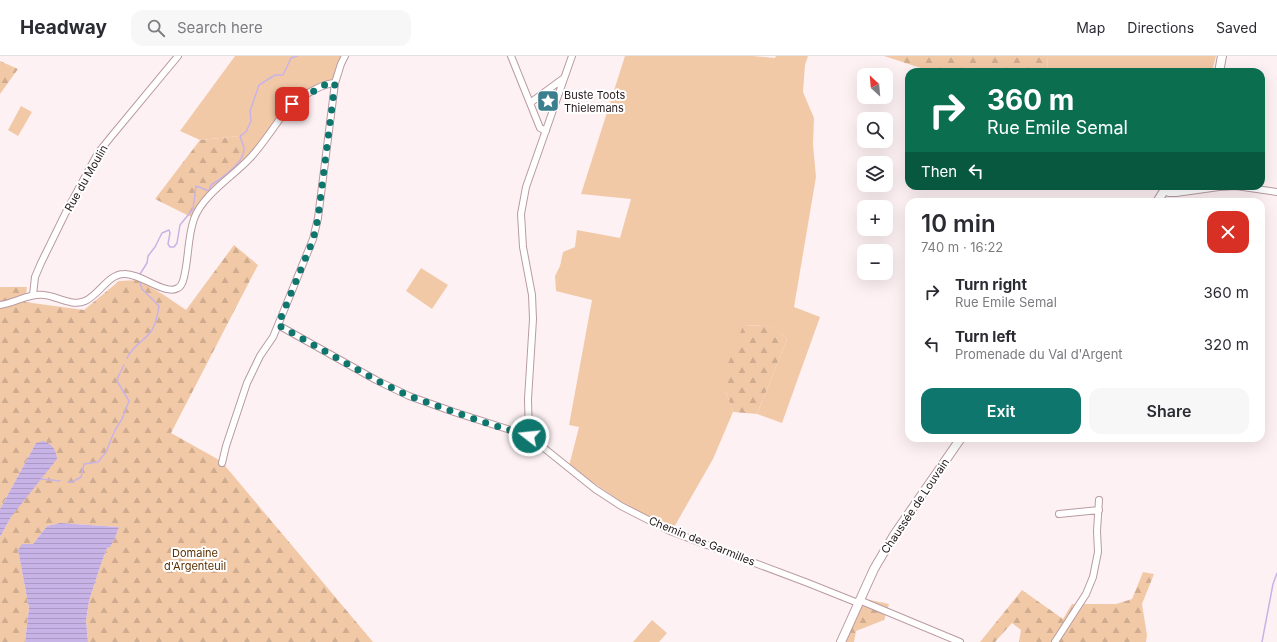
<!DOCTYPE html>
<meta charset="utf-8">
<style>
body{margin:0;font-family:Inter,sans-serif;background:#f7f7f7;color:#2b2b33;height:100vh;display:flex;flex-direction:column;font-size:15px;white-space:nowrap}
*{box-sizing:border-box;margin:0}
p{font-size:13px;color:#7c7c81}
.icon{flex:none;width:22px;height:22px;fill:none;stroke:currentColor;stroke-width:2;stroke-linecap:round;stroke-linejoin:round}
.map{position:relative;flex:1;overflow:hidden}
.details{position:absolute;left:905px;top:142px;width:360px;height:244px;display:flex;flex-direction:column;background:#fff;border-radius:12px;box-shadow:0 4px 16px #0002}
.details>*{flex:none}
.top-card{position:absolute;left:905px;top:12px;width:360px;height:122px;border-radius:12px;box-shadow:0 4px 16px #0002;background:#0b6e4f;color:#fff;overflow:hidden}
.needle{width:26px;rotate:334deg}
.fabs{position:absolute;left:857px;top:12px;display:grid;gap:8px}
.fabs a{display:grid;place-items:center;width:36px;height:36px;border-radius:8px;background:#fff;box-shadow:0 4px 16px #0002;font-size:20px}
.pin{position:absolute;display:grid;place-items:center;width:34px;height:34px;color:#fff;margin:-17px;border-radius:8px;box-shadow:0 2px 6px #0006}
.me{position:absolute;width:44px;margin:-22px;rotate:286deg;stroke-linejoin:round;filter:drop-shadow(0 0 3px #0008)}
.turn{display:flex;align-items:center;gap:14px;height:84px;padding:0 16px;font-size:18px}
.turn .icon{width:52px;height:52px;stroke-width:2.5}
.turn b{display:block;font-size:28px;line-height:34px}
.then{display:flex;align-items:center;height:38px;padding:0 16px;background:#0003;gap:8px;font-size:15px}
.round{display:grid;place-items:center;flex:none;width:42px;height:42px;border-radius:12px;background:#f7f7f7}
.overview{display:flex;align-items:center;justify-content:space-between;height:68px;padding:0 16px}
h1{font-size:24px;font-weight:600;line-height:30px}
.button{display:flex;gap:8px;margin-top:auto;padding:8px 16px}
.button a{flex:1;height:46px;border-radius:12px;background:#0f766e;color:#fff;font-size:16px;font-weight:600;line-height:46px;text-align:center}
.button a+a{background:#f7f7f7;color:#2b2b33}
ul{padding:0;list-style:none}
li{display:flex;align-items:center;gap:12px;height:52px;padding:0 16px}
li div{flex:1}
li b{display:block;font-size:15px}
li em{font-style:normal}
header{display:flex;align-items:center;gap:24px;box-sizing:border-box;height:56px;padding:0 20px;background:#fff;border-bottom:1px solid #e1e1e2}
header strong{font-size:19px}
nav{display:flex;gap:22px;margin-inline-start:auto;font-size:14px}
.search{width:280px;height:36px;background:#f7f7f7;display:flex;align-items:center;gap:10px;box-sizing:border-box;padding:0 14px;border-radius:12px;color:#7c7c81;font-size:15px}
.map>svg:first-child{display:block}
.green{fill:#f2c9a7}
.forest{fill:url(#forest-firs)}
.water{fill:url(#water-rules)}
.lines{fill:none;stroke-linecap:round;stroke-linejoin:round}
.stream{stroke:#c8b3e6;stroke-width:1.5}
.minor-casing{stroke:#b99ba2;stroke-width:8}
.secondary-casing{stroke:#b99ba2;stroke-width:10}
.minor{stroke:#fff;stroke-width:6}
.secondary{stroke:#fff;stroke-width:8}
.route{stroke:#0f766e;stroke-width:7;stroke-dasharray:0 12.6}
.labels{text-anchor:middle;stroke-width:4;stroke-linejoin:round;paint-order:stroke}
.poi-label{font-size:11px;fill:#25191c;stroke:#fff;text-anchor:start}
.street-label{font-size:11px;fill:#25191c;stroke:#fff}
.park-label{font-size:11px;fill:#5b3000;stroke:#fff}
</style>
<header>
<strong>Headway</strong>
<div class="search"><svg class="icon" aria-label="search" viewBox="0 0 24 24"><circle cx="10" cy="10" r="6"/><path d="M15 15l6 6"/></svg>Search here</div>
<nav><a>Map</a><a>Directions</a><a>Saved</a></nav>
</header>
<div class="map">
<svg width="1277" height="586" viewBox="0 0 1277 586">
<defs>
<pattern id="forest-firs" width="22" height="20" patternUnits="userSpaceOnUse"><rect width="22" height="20" fill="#f2c9a7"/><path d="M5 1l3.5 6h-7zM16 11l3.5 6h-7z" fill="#cfac8f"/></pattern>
<pattern id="water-rules" width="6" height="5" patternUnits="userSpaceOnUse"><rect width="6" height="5" fill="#c8b3e6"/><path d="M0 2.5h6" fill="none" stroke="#ac99c5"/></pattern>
</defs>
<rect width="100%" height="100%" fill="#fef1f4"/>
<path class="green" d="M235,0H342L333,25L298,41L275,66L250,99L192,161L187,159L193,153L196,130L211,129L221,123L240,80L200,84L180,75Z
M625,0H753L775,2L776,0H808L805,9L803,36L814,62L813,88L816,121L794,251L820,261L782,367L757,358L787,283C770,267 765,269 743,270L726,336L733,356L713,403L673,473L623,447L569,410L579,371L569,369L592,244L556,235L555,220L560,210L563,196L575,191L577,174L620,182L631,143L581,138Z
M1047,0H1216L1212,16H1138L1139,14L1129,12L1120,16H1048Z
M21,50L32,56L18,80L8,74Z
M421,212L448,229L432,253L406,235Z
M652,564L667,577L659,586H633Z"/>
<path class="forest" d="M884,0H1047L1048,16H933Z
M0,5L18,13L0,38Z
M240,80C241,84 243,88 244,92C245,107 222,122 211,129L209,135L196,130L193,153L187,159L155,143L200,84Z
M234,189L258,209L171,377L221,405L373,586H88L86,565L89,545L100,511L107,492L110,490L115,482L119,471L60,467L47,470L33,488L18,494L29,552L25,586H0V481L11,461L36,387L0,453V231H27L25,246L84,254L119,225L138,224L164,239L186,254Z
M764,269L776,273L787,283L757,358L733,356L726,336L724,318L743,270Z
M1143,516L1154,518L1142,548L1147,579L1146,586H1019L1021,574L1012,567L995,586H980L1022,534L1063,563L1072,548H1116L1132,543Z
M856,541L889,548L884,564L856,575L854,586H844Z"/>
<path class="water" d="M43,385C52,388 56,393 57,403L11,461L0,481V453L36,387Z
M60,467L119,471L115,482L110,491L107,492L100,511L89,545L86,565L88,586H25L29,552L18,494L22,488H33L47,470Z"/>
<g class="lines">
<path class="stream" d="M140,218L147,207L148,200L155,191L162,177L169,174L170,177L168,188L170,191H174L177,187L180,169L193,153L196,130L209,135L211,129C222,122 245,107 244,92C243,88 241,84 240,80L246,76L251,65L250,55L259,29L275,19H283L291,2L297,0
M127,302C133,289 145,285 152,274C156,267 158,257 159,250L142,233L139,224
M41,423L60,425
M68,426H72L81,421L84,408L98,406L106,396L115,374L122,363L129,345L117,325L118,321L124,309
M1262,586L1273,528L1277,517"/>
<g class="minor-casing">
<path id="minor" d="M511,0L540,72L546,75
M530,47L564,22
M1164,135L1169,137H1176L1219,131L1236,130L1277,136
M33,239L35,221L41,207L66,156L98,97L110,82L178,0
M0,249C15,247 29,237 44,239C57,240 72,251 85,245C99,239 108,218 124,218C141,217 165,240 178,232C180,231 182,228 183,225C189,205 187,183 194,163C203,138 234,120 251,101C261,90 269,78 277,67C282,60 286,53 292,48C304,39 321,28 335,27
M278,269L376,324L409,340L454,356L529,380L595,433L621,450L670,475L808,527L858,547
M529,380L528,343L533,263L532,239L523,191L521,158L526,131L572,0
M222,407L226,390L247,327L260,300L273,281L278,269L313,183L318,162L335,27L341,8L345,0
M1059,458L1099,454
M859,544L960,586
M1055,586L1086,538L1093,521L1098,496L1097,475L1099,444"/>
</g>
<g class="secondary-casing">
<path id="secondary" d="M1219,16L1222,0
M1157,146L1167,130
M841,586L874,513L894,479L961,382"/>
</g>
<use href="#minor" class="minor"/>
<use href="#secondary" class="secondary"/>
</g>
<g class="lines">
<path class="route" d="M292,48L324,29L335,27L318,162L313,184L278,269L376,324L409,340L480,365L529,380"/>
</g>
<defs>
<g id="sight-square" transform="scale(1.15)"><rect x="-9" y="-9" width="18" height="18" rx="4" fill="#3b7f8e" stroke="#fff"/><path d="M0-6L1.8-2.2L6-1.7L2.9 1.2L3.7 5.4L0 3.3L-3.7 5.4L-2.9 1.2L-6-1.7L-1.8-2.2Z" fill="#fff"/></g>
</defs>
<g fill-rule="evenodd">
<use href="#sight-square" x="548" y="45"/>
</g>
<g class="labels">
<g class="poi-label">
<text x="564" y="43">Buste Toots<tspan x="564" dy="13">Thielemans</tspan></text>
</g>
<g class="street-label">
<text transform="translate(86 122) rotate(-60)" y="4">Rue du Moulin</text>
<text transform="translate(915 450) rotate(-56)" y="4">Chaussée de Louvain</text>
<text transform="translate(702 485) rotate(22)" y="4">Chemin des Garmilles</text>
</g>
<g class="park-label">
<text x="195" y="501">Domaine<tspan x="195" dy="13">d'Argenteuil</tspan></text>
</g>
</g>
</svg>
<div class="fabs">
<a><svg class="needle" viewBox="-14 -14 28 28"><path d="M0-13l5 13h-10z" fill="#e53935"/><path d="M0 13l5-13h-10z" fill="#7c7c81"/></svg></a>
<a><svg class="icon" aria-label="search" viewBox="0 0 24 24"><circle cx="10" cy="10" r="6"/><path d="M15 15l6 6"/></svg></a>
<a><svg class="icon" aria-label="layers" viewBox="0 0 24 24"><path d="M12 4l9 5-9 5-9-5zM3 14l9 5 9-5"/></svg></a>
<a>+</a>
<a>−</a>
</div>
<div class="pin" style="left:292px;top:48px;background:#d93025"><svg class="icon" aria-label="arrive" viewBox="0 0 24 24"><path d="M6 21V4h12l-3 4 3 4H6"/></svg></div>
<svg class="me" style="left:529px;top:380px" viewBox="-20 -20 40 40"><circle r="17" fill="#0f766e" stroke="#fff" stroke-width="3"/><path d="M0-11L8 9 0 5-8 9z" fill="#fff"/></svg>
<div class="top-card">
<div class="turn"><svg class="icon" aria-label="right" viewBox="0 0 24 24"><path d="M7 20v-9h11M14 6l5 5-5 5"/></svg><div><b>360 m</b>Rue Emile Semal</div></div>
<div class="then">Then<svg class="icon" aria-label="left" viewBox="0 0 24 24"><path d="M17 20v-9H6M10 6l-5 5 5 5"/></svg></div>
</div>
<section class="details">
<div class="overview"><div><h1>10 min</h1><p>740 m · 16:22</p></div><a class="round" style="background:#d93025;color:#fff"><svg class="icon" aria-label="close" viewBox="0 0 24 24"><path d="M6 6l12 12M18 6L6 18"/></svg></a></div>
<ul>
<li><svg class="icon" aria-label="right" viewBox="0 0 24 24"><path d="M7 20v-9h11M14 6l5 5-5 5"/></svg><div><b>Turn right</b><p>Rue Emile Semal</p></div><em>360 m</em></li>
<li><svg class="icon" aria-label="left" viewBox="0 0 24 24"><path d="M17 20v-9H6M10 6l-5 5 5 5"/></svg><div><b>Turn left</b><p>Promenade du Val d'Argent</p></div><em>320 m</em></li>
</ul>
<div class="button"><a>Exit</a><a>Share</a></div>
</section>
</div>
